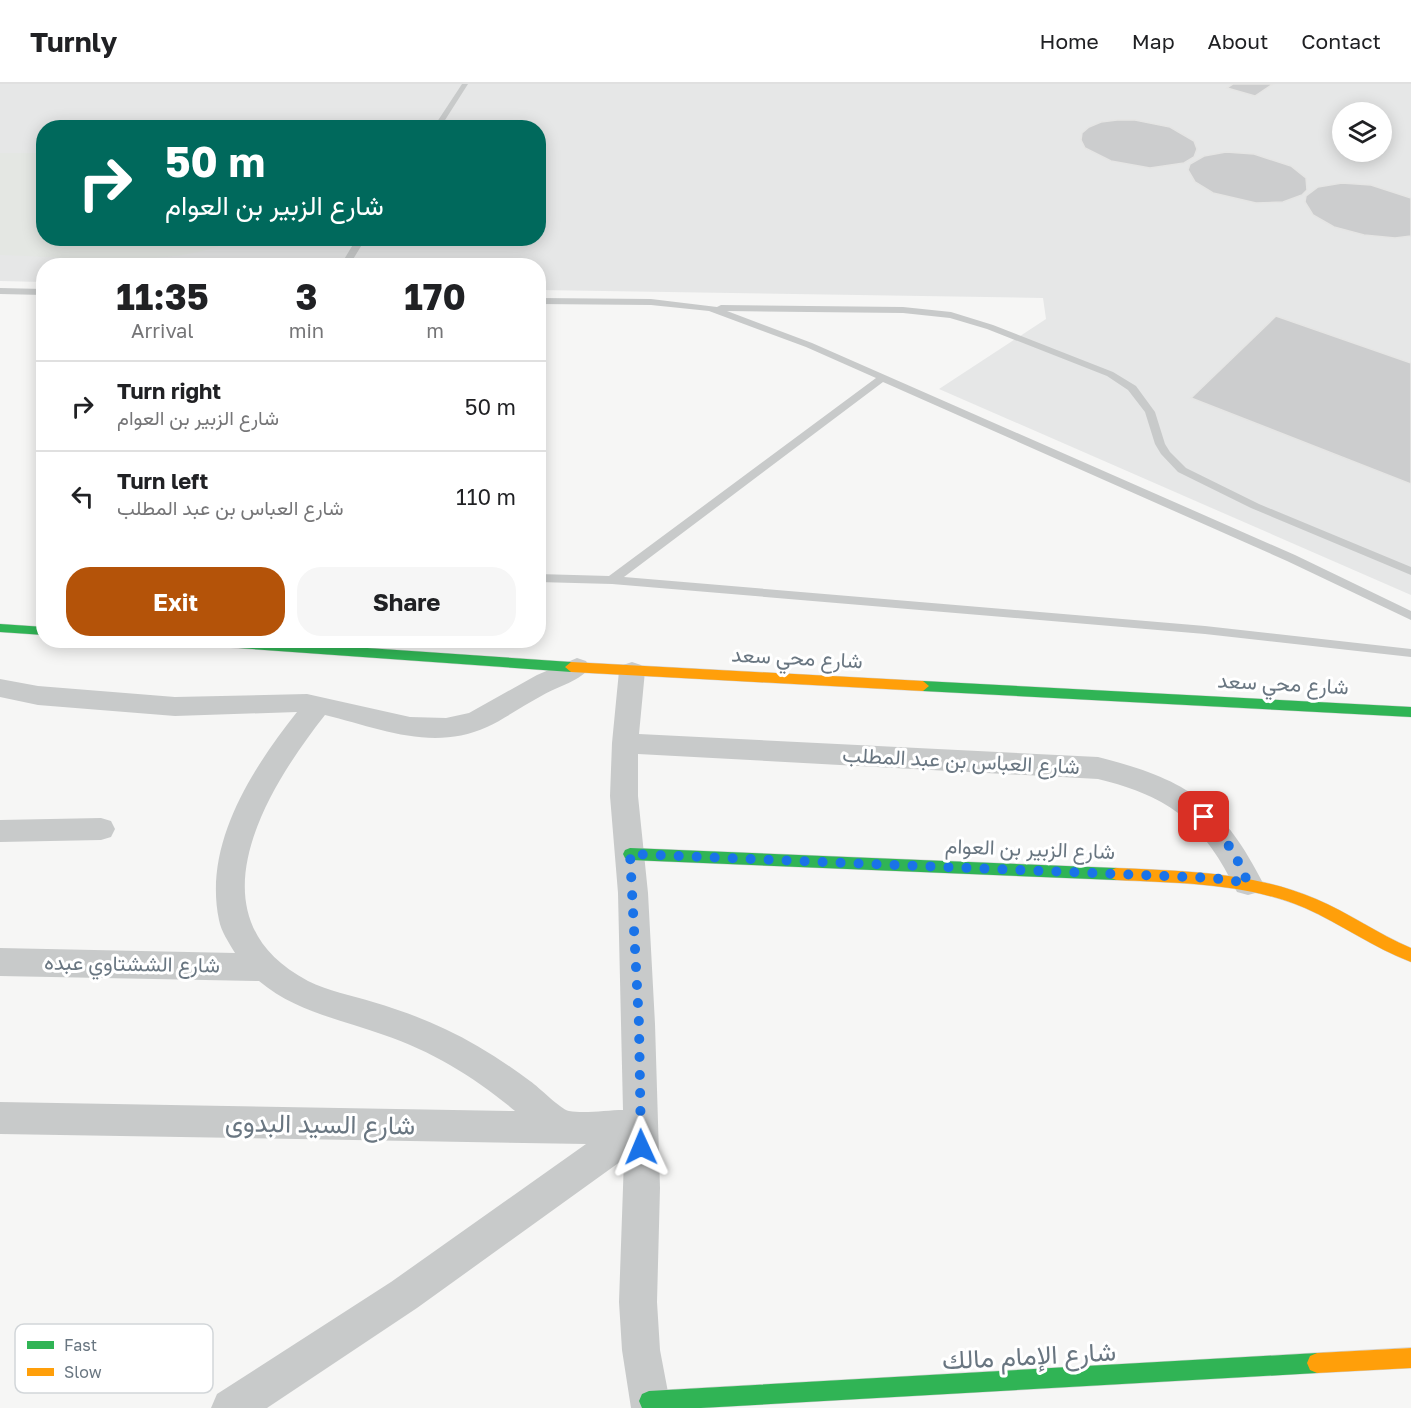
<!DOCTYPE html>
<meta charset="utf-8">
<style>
body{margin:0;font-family:"Golos Text",Vazirmatn,sans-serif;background:#f6f6f6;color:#202124;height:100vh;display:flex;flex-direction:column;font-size:22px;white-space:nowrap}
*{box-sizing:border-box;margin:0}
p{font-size:20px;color:#757577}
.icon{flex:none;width:33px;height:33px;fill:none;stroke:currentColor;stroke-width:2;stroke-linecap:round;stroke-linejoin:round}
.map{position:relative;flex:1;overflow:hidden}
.details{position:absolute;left:36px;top:174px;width:510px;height:390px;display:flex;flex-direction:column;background:#fff;border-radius:24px;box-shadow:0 3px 15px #0003}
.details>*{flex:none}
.hud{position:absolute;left:36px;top:36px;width:510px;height:126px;border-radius:24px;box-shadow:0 3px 15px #0003;background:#00695c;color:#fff;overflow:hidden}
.fabs{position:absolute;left:1332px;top:18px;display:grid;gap:12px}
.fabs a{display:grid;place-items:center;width:60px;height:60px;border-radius:50%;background:#fff;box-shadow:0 3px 15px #0003;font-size:30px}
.pin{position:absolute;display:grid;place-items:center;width:51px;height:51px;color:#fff;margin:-26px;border-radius:12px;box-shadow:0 3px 9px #0006}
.me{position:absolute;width:66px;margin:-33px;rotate:359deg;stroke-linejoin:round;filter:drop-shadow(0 0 4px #0008)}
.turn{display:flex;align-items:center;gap:21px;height:126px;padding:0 30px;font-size:27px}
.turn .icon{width:78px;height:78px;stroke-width:2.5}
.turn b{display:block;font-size:42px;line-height:51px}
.eta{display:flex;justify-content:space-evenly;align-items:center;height:102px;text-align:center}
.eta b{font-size:36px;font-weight:700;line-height:42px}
.action{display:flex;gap:12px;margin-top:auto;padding:12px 30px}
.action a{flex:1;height:69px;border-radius:24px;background:#b45309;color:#fff;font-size:24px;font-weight:700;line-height:69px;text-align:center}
.action a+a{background:#f6f6f6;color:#202124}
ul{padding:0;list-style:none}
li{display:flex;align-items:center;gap:18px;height:90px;padding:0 30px;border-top:2px solid #e0e0e0}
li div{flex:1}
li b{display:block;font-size:22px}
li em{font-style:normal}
header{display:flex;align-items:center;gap:36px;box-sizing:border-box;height:84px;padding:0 30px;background:#fff;border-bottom:2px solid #e0e0e0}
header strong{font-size:28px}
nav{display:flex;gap:33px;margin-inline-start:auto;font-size:21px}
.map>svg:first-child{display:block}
.built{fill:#e6e7e7;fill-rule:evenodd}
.green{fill:#e4e7e3}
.building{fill:#cccdce;stroke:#e5e5e4;stroke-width:1.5}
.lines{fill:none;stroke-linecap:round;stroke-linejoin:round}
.fast-casing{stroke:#d2d2d2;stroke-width:1}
.slow-casing{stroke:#d2d2d2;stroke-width:1}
.lane{fill:#c8caca;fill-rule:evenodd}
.street{fill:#c8caca;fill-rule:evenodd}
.fast{fill:#30b455;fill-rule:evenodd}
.slow{fill:#ff9f0a;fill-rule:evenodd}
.route{stroke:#1a73e8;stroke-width:10;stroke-dasharray:0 18}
.labels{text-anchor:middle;stroke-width:6;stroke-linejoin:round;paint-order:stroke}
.street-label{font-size:21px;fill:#697681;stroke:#fff}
.near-street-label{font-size:26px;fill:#697681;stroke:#fff}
.key{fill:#fff;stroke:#d2d6d9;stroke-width:1.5}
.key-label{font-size:16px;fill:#697681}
</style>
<header>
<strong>Turnly</strong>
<nav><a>Home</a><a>Map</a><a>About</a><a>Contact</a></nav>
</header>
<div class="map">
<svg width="1411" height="1324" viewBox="0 0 1411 1324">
<rect width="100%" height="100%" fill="#f6f6f5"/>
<path class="built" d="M0,0H1411V511L939,305L1046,235L1043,214L539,206L538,182H44L43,198L0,197ZM1342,28H1382V68H1342ZM44,44H538V154H44Z"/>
<path class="green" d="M0,69H43L44,154L237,155C172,186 72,173 0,171Z"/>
<path class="building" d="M1233,0H1273L1255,12L1227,4Z
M1117,36H1135L1170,43L1194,57L1197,65L1194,73L1184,79L1150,84L1111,77L1085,64L1081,56L1082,49L1089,43L1101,38Z
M1226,68L1254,70L1291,82L1306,94L1307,106L1302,111L1283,118L1256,119L1213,109L1195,98L1188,86L1190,80L1204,72Z
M1342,99L1371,101L1411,114V152L1395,154L1364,151L1334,143L1313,131L1305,118L1306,112L1318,103Z
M1276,232L1411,279V400L1191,314Z"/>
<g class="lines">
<g class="fast-casing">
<path id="fast" d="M0,540L44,543V551L0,548Z
M176,556H252L571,578L577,583L571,588L182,560Z
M923,597L1411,623V633L923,607L917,602Z
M630,764L1116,784L1121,786L1123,790L1121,794L1116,796L630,776L625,774L623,770L625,766Z
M1317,1269L1324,1272L1327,1279L1324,1286L1317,1289L701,1324H642L639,1317L642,1310L649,1307Z"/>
</g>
<g class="slow-casing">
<path id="slow" d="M571,578L923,597L929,602L923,607L571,588L565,583Z
M1116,784C1184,787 1253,788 1316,815C1349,829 1378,850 1411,864V878C1374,864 1341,840 1305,824C1246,799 1179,799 1116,796L1111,794L1109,790L1111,786Z
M1411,1264V1284L1317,1289L1310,1286L1307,1279L1310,1272L1317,1269Z"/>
</g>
<path class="lane" d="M462,0H468L440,44H433Z
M357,154H366L349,182H340Z
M0,204L44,205V211L0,210Z
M538,214L651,215L717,223L721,221L903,223L951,228L993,241L1113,288L1136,302L1155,328L1165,360L1170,368L1186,384L1259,420L1411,483V491L1251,424L1178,388L1161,370L1155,360L1145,328L1128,306L1107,292L987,245L950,234L903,229L727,227L812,259L1295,471L1411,527V536L1287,477L883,298L624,493L1205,542L1411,565V573L1205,550L612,500L538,498V490L609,492L876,294L806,263L709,227L651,221L538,220Z"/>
<path class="street" d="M577,574L586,577L590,583C582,596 557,603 543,611C524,621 506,634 487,643C432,668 379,644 325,631C265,707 188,834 308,897C328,907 351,911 373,918C397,925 422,934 445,945C475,959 503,977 530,997C539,1003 560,1025 569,1027C585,1030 607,1026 623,1026L618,809L610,712L612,659L619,587L623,581L632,578L641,581L645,587L639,650L1098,673C1185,695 1222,718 1263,799L1259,808L1248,811L1237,808C1204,740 1172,713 1098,695L638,670V712L648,809L655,940L660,1104L657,1218L660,1266L671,1324H631L622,1266L619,1218L624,1075L417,1224L267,1324H211L217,1310L391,1198L586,1060L0,1050V1018L515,1027C477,995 432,967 384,951C340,935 296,928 259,897L0,892V864L235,869C229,859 221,847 219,836C203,760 252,685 297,628L175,632L38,621L0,613V595L38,602L175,613L307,610L410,633L446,634L469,629L537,591Z
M101,734L111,737L115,745L111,753L101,756L0,758V736Z"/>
<use href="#fast" class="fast"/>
<use href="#slow" class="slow"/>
</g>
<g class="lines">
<path class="route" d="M641,1063L639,940L630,770L1212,794L1248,799C1237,773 1225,752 1204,733"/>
</g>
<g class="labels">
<g class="street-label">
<text transform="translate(797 574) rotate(3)" y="7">شارع محي سعد</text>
<text transform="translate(1283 600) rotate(3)" y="7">شارع محي سعد</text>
<text transform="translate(961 677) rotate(3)" y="7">شارع العباس بن عبد المطلب</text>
<text transform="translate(1030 765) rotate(2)" y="7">شارع الزبير بن العوام</text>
<text transform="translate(132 880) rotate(1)" y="7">شارع الششتاوي عبده</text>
</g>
<g class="near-street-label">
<text transform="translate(320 1040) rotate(1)" y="9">شارع السيد البدوى</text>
<text transform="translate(1029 1272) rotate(-3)" y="9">شارع الإمام مالك</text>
</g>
</g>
<rect x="15" y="1240" width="198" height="69" rx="9" class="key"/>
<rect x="27" y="1257" width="27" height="8" fill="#30b455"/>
<rect x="27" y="1284" width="27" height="8" fill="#ff9f0a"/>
<g class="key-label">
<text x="64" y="1267">Fast</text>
<text x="64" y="1294">Slow</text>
</g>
</svg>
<div class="fabs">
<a><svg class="icon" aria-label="layers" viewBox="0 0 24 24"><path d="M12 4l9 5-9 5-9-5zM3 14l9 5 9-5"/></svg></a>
</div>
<div class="pin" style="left:1204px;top:733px;background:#d93025"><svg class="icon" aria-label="arrive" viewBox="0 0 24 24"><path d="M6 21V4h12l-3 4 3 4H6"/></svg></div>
<svg class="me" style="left:641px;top:1063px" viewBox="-20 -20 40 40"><path d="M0-17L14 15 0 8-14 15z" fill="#1a73e8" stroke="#fff" stroke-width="4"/></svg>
<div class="hud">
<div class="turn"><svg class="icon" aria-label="right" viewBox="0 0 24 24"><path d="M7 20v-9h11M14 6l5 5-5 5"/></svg><div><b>50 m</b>شارع الزبير بن العوام</div></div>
</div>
<section class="details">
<div class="eta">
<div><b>11:35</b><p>Arrival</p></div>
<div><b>3</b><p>min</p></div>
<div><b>170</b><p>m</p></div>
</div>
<ul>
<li><svg class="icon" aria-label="right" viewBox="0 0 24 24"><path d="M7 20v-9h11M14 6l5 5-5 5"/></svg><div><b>Turn right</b><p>شارع الزبير بن العوام</p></div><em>50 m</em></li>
<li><svg class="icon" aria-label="left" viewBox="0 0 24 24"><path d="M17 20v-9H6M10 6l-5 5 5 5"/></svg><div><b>Turn left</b><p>شارع العباس بن عبد المطلب</p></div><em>110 m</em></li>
</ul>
<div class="action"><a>Exit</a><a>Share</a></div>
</section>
</div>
